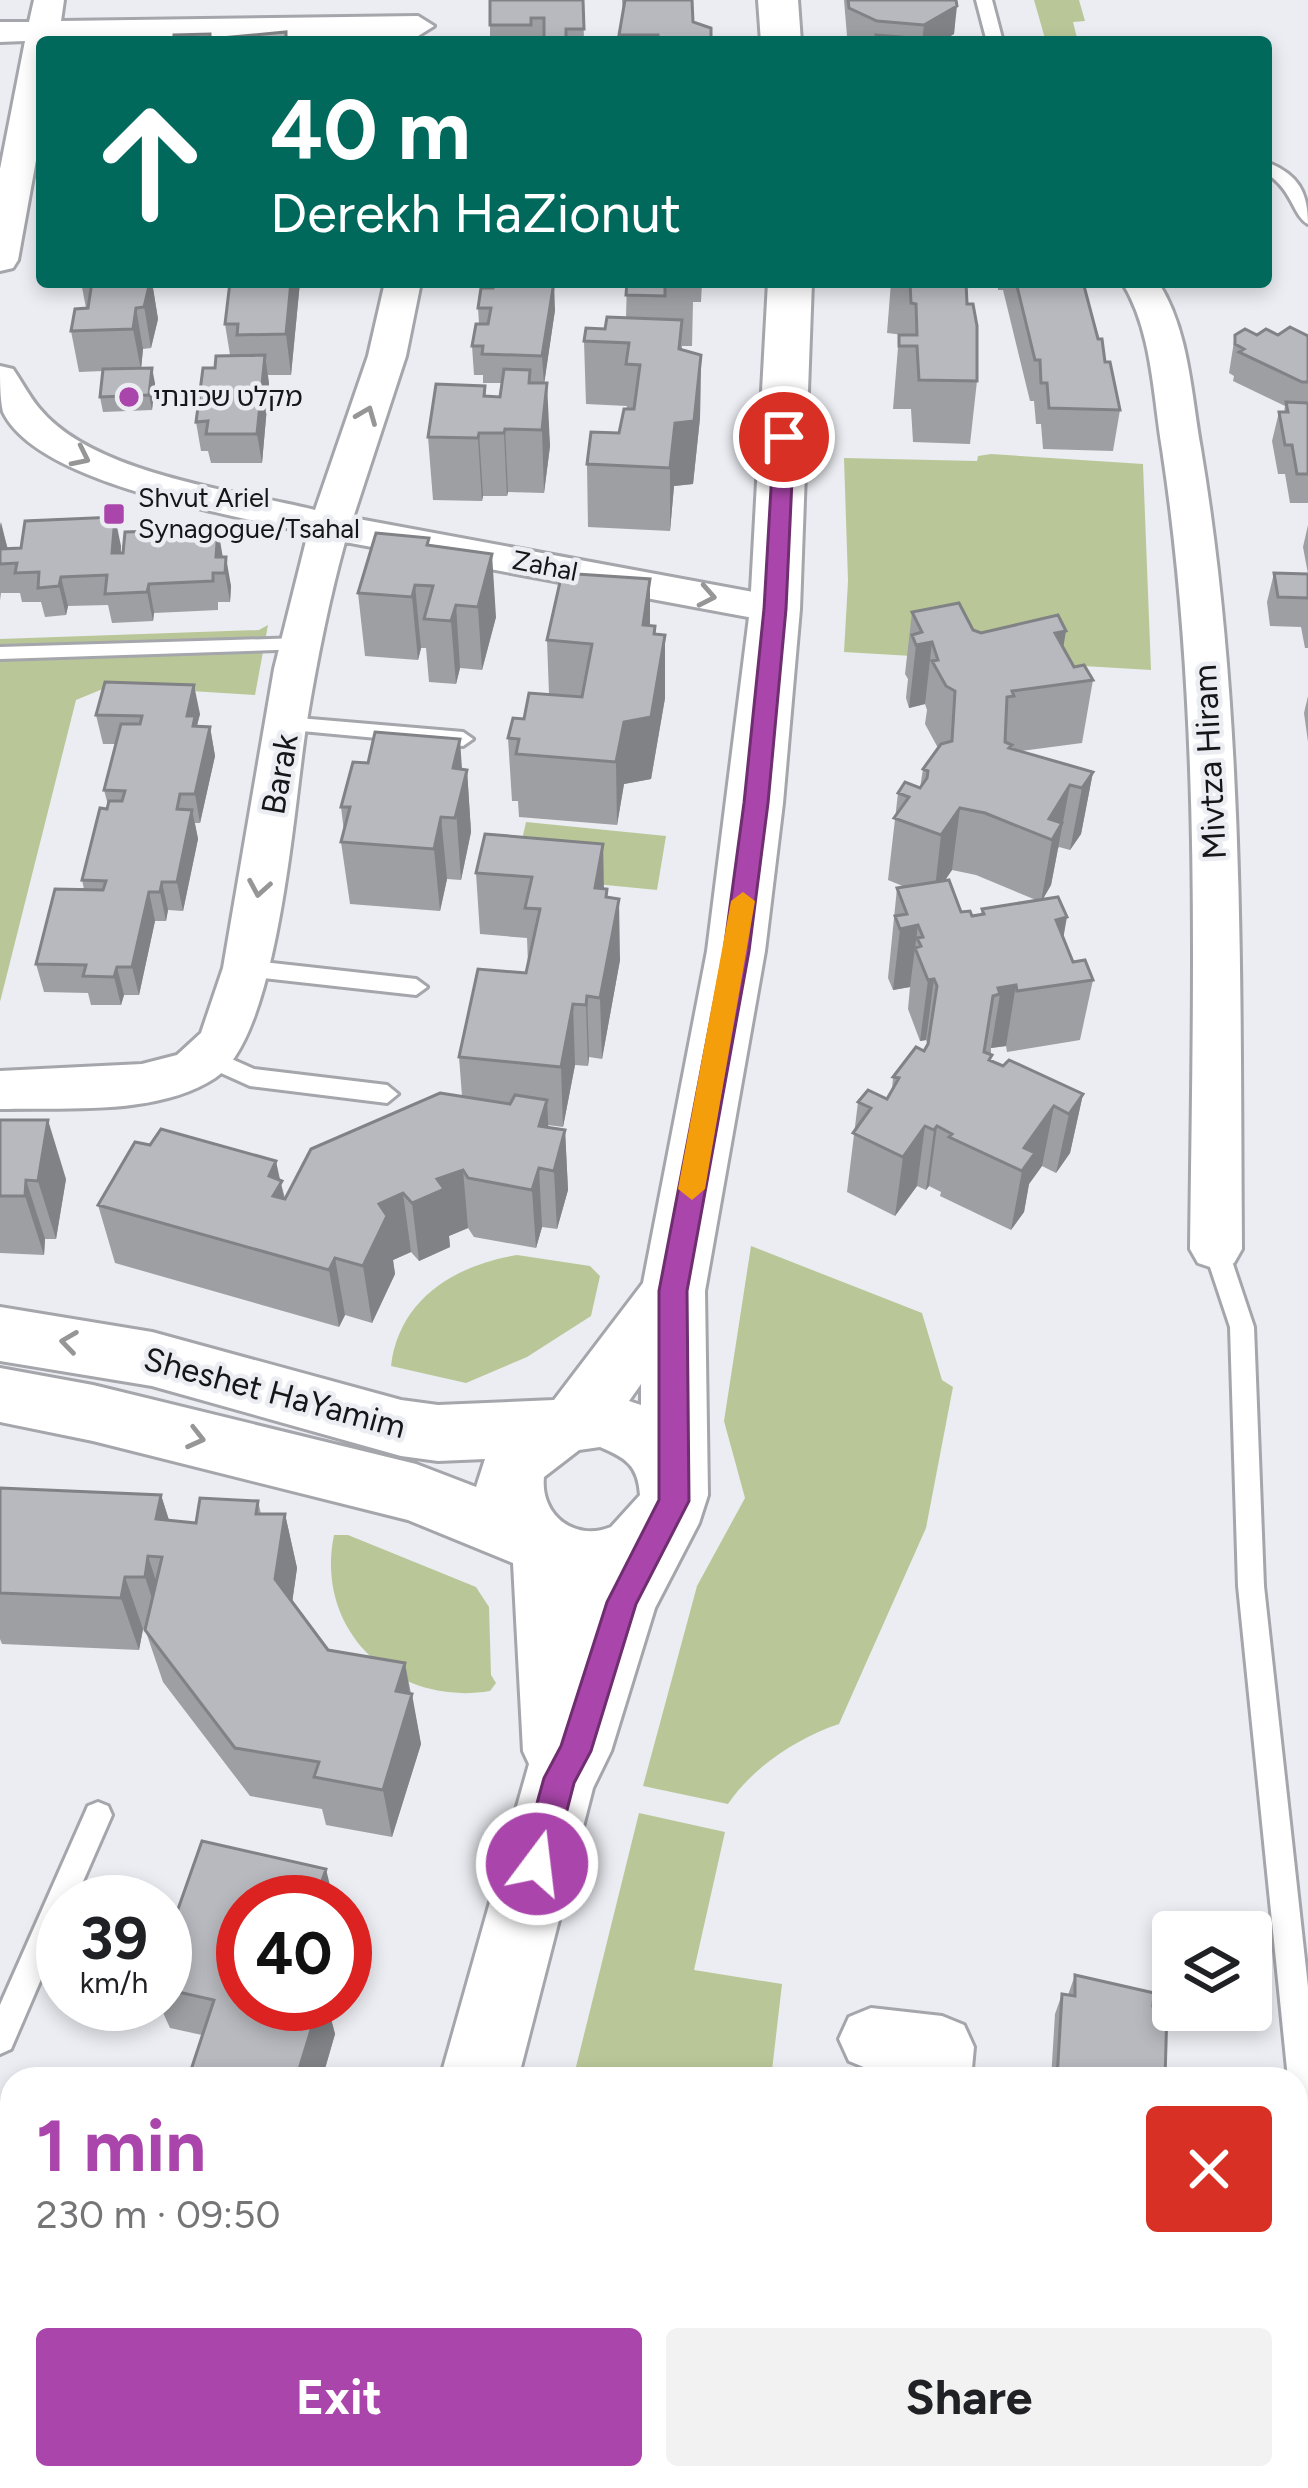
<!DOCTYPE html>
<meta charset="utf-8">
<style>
body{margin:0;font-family:Figtree,"Noto Sans Hebrew",sans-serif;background:#f2f2f2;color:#202124;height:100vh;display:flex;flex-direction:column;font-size:45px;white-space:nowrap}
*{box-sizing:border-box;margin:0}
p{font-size:39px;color:#757577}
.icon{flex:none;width:66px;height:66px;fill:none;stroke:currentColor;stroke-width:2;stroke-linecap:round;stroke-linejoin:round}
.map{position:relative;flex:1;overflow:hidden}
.drawer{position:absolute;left:0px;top:2067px;width:1308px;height:423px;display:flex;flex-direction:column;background:#fff;border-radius:36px 36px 0 0;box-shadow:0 6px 18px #0003}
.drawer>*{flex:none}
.top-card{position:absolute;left:36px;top:36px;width:1236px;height:252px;border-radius:12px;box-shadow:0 6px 18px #0003;background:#00695c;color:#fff;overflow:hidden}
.fabs{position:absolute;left:1152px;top:1911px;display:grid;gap:24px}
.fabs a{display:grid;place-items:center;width:120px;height:120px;border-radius:12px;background:#fff;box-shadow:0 6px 18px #0003;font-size:60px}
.speed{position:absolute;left:36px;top:1875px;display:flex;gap:24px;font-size:60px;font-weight:700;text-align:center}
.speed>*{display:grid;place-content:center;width:156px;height:156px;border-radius:50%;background:#fff;box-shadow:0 6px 18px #0003;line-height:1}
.speed small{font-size:30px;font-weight:400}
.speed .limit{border:18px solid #d22;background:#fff;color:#111}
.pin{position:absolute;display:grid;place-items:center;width:102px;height:102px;color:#fff;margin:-51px;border:6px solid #fff;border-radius:50%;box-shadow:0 3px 12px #0007}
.me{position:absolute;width:132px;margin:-66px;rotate:15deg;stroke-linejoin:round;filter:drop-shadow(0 0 9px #0008)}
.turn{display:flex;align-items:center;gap:42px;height:252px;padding:0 36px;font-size:54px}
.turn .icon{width:156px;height:156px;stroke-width:2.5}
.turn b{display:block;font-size:84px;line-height:102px}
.round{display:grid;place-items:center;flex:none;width:126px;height:126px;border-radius:12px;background:#f2f2f2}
.summary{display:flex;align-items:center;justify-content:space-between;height:204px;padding:0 36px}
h1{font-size:72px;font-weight:700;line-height:90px;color:#aa46ab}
.cta{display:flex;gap:24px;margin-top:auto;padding:24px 36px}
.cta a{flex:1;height:138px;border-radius:12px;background:#aa46ab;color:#fff;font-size:48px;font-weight:700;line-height:138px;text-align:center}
.cta a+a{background:#f2f2f2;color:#202124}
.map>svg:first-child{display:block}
.green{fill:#b9c798}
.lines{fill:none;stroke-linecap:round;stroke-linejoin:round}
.service-casing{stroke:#a4a6ab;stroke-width:6}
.minor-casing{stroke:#a4a6ab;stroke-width:6}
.tertiary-casing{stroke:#a4a6ab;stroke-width:6}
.service{fill:#fff;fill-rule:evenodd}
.minor{fill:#fff;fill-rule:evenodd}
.tertiary{fill:#fff;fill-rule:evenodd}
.wall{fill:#9e9fa3;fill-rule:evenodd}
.shaded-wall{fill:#818285}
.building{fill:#b8b9be;stroke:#818285;stroke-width:3}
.oneway{stroke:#969697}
.route{fill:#aa46ab;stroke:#6e2e6f;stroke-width:3}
.slow{fill:#f59e0b}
.poi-dot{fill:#aa46ab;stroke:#ebedf2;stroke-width:4.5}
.labels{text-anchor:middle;stroke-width:9;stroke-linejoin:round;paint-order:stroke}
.far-poi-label{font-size:27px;fill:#151618;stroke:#ebedf2;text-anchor:start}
.far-street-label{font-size:27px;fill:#151618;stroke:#ebedf2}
.street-label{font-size:33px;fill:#151618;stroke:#ebedf2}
</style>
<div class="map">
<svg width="1308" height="2488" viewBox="0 0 1308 2488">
<rect width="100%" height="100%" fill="#ebedf2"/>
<path class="green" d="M1034,0H1079L1085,21L1073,22L1078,42H1046Z
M991,454L1143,464L1151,670L844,652L848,581L844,458L977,461L978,456Z
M268,625L255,695L110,686L76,700L0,1002V639L259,630Z
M526,822L666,836L657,890L514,876Z
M751,1246L922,1313L942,1380L953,1387L926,1528L839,1724C797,1738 753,1767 728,1804L643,1786L697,1586L745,1498L724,1421Z
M517,1255L590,1266L600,1276L591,1316L527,1357L466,1383L391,1366C399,1299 455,1265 517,1255Z
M334,1535H348L476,1587L489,1607L491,1675L496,1683L490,1691C395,1707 314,1631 334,1535Z
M639,1813L725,1832L694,1970L782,1984L771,2079H573Z
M575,2478H833L832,2488H580L573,2486Z"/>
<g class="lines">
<g class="service-casing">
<path id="service" d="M976,0H992L1003,42H987Z
M1266,162C1298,174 1308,192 1308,224C1293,216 1293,190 1266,173Z
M300,638L307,639V649L0,659V647Z
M287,717L463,732L473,739L463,746L280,729V719Z
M246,960L416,979L427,987L416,995L246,976L235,968Z
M209,1049L254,1069L387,1085L398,1094L387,1103L250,1086L201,1064L198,1058Z
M1216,1239L1224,1242L1228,1249L1254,1327L1264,1586L1308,1987V2141L1296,2134V2079H1288L1238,1586L1230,1327L1204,1249L1208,1242Z
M98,1802L108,1806L112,1815L74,1902H63V1928L11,2049L0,2054V2005L88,1806Z"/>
</g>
<g class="minor-casing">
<path id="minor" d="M34,0H64L61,21L418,16L434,26L418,36L42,42V127L18,260L13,268L0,271V169L25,41L0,42V22H29Z
M385,282H421L406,356L353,518L775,596L790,600L796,609L790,618L775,622L345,542C329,600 317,660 307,721C294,799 280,1035 215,1078C157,1116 66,1107 0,1109V1071L142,1064L177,1055L201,1033L223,968L274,669L308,533C233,514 38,485 3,412C0,399 0,380 0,366L13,369C22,382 29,396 39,408C94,475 234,490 315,510L368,356Z
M1122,282H1158C1189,330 1191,393 1201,449C1245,713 1240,982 1242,1249L1234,1263L1216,1269L1198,1263L1190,1249C1193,982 1202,714 1162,449C1153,394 1152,330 1122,282Z
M871,2008L942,2016L964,2025L974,2047L971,2079H907L908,2074L871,2070L849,2061L839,2039L849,2017Z
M875,2478H945L944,2488H874Z"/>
</g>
<g class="tertiary-casing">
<path id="tertiary" d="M758,0H798L801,42H761Z
M768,282H812L800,609L783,803L765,951L705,1291L708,1495L699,1523L655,1608L611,1751L593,1788L518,2079H440L529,1764L523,1751L513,1563L408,1520L93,1441L0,1422V1368L93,1385L416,1464L476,1487L485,1459L438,1461L401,1456L152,1386L0,1361V1307L152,1332L401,1400L438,1405L554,1400L643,1283L707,951L750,609ZM641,1384V1405L629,1401ZM600,1447C626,1458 638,1465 640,1495L611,1527C575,1542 540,1515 544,1477L579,1450Z
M323,2478H409L407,2488H321Z"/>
</g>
<use href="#service" class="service"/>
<use href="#minor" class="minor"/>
<use href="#tertiary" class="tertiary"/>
</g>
<path class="wall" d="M583,0L584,42H490V25Z
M622,0H692L693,22L711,42H619L623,12Z
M844,0H956L954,34L940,42H859L847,36Z
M81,282H152L158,319L151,348L143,349L141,368L155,383L152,410L103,412L100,397L103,371L79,372L71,331L86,308Z
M230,282H300L291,375H268L269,384L262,463H211L208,451H201L196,422L215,368L230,355L225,324Z
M627,282H702L701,302H693L692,346H682V350L701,355L700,418L693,484L674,486L670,531L588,527L587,464L619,433L627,406L586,404L584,341L626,317Z
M891,282H966L977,381L970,444L913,442L911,409H893L899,335H904L887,333Z
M998,282H1083L1120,410L1113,451L1043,449L1041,424H1036L1034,401H1030L1003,290H998Z
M478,308L555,310L544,383L550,446L544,493L508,492L507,496H483L482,501L433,500L428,437L485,386L486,396L500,397L502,383H483V375H474L472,346L479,324Z
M1235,335L1308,336V503H1290L1285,474H1278L1272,441L1279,412H1284L1285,406L1233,381L1234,376L1229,373Z
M0,522L8,549L121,546V553L223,557L231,586L230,602H218V610L154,613L153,621L112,623L108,605L68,606L66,615L45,617L41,602H22L20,593H1L0,601Z
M1308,525V574L1303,547Z
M430,545L496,617L482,670L460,668L456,684L429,682L426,648H421L418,660L365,656L358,593Z
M1274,573L1308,574V648H1305L1301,627L1270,626L1267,602Z
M912,612L981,633L1063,648L1074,667L1093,680L1082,743L1021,751L1093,772L1081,834L1070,850L1059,847L1058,849L1051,885L1043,899L1063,938L1073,962L1093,980L1080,1040L1007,1052L1006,1046L991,1048V1061L1083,1094L1070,1153L1056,1173L1042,1166L1029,1184L1024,1212L1011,1230L940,1196L941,1192L929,1186L926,1190L917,1186L895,1216L847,1192L858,1102L887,1099L892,1090L893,1077L924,1051L928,1044L926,1040L920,1041L908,1009L910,987L893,990L888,978L897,888L905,887L888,880L898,793L920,788L923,769L938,748L925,724L927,710L925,704L909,708L906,698L908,679L905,674ZM952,870L976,875L1036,900L982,909L981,914L972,916L961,912L944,881Z
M650,625L655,626L665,698L651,779L624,784L617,825L519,817L518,801H512L508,738L524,719L549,694L547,640Z
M1308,696V742L1304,713Z
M200,714L197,726L210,727L215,756L200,823H195L198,839L183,911L168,910L166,921H155L139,995H124L121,1005H91L88,993L44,992L36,964L84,889L82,880L108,805L104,790L116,744H103L96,715Z
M462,769L467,770L471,832L461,880L447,879L440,911L350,904L341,842L344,832L341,807Z
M603,844L604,888L608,898L620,960L602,1059L589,1057L588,1066L575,1065L563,1127L548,1125V1127L565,1130L568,1190L557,1229L542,1227L536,1248L474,1237L468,1228L449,1236L450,1247L419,1261L411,1252L393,1260L395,1274L372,1323L345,1315L339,1327L115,1263L98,1205L280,1180L285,1198L462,1096L459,1057L526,973L528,964L527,938L480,934L476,873Z
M0,1120L66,1179L56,1239H45L44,1255L0,1253Z
M0,1488L161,1495L169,1520L196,1523L258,1501L261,1514H285L297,1568L292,1602L328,1650L405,1663L421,1744L392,1837L326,1825L322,1809L250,1796L163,1682L145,1629H143L139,1650L2,1644L0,1639Z
M165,1946L243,2004H327L335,2034L322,2079H188L202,2035L170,2028L159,2004H165Z
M1075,1975L1153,2006L1165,2079H1051L1055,2014L1062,1994L1068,1995Z
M1032,2478H1175V2488H1032Z"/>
<path class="shaded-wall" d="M957,6L954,34L940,42H922L924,25Z
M140,282H152L158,319L151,348Z
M291,282H300L291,375L286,334Z
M554,282L555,310L544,385L542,356Z
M136,308L143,349L141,370L133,329Z
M265,355L269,384L262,463L257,434Z
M701,355L700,418L693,484L674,486L670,531V468L675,423Z
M152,368L155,383L152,410L149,395Z
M547,383L550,446L544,493L542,430Z
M505,429L508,492L507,496L504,433Z
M479,433L483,496L482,501L478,438Z
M115,517L121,546L118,582L112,553Z
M1,522L8,551L0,560V529Z
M218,529L223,558L216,557Z
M492,554L496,617L482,670L478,607Z
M226,557L231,586L230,602L225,573Z
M61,577L68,606L66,615L59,586Z
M650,579V642L643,625Z
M149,584L154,613L153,621L147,592Z
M415,585L421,648L418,660L412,597Z
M456,605L460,668L456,684L451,621Z
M1066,631L1057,685L1055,633Z
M665,635V698L651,779L624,784L617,825L616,762L624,722Z
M932,642L925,704L909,708L916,645Z
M194,685L200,714L197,725L201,745L187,716Z
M210,727L215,756L200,823L195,794Z
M460,739L463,784L467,770L471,832L461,880L453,768Z
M1093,772L1081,834L1070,850L1082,788Z
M1070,785L1051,885L1041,902L1052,840L1049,819Z
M960,808L952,870L934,897L941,835Z
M192,810L198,839L183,911L177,882Z
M441,817L447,879L440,911L434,849Z
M603,844L604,906L595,888Z
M162,882L168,910L166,921L160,892Z
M149,892L155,921L139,995L132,967Z
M619,899L620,960L602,1059L600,998Z
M1067,917L1056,979V920Z
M918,925L910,987L893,990L900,929Z
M117,967L124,995L121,1005L114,977Z
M934,979L926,1040L920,1041L928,980Z
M1016,985L1006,1046L991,1048L1000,994L998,988Z
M587,996L589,1057L588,1066L586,1005Z
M573,1004L575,1065L563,1127L561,1067Z
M1083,1094L1070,1153L1056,1173L1069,1114Z
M547,1100L550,1160L539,1126Z
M1054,1106L1042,1166L1029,1184L1024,1212L1011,1230L1022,1171L1024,1148Z
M48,1120L66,1179L56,1239L38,1181Z
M925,1126L917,1186L895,1216L903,1157Z
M937,1126L929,1186L926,1190L934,1130Z
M565,1130L568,1190L557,1229L554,1171Z
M276,1161L293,1239L284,1254L269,1176Z
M539,1168L542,1227L536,1248L532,1190Z
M463,1170L468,1228L449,1236L450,1247L419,1261L412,1203L437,1179Z
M26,1180L45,1239L44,1255L25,1196Z
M403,1193L411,1252L393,1260L395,1274L372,1323L363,1266L379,1204Z
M335,1258L345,1315L339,1327L329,1270Z
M161,1495L178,1549L156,1519Z
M285,1514L297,1568L288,1632L275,1579Z
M148,1556L165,1609L162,1629L145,1577Z
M125,1577L143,1629L139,1650L121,1598Z
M405,1663L411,1700L412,1694L421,1744L392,1837L383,1790L396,1691Z
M326,1869L334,1902H315Z
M313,2004H327L335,2034L322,2079H296Z
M159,2478H189L185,2488H156Z"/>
<path class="building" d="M490,0H583L584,29H566V38H544V18H531V25H490Z
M625,0H692L693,22L711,28V42H658V35H619Z
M848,0H956L957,6L924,25L877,21L849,8Z
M286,32V42H174V35L210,34V39Z
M876,35L923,39V42H877Z
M92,282H150L144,307L136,308L133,329L71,331L75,309L88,308Z
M230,282H291L286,334L237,335L238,324H225Z
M494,282H554L542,356L482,354L483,346H472L476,324H488L491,308H478L481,288H493Z
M627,282H693L665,283V296L626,295Z
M910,282H966L967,304H973L977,326V381L919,380L917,346H899V335H917L916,304L911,303Z
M1016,282H1083L1098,339H1102L1105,362H1110L1120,410L1049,408L1047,383H1041L1040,360H1035Z
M607,317L682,320L679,349L701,355L694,421L675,423L670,468L587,464L591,432L619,433L624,409H634L640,365L626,364L629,343L584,341L586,328L605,329Z
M1290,327L1308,336V382H1302L1239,352L1244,349L1235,344V335L1245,329L1257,335L1266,329L1278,335Z
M265,355L257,434H206L208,421L196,422L203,368H215L216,356Z
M152,368L149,395L100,397L103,369Z
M504,369L530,370L529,383H547L542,430L505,429L504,433H479L478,438L428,437L436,384L485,386L484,396L500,397Z
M1286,402L1308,403V474H1297L1292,445H1285L1279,412H1288Z
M115,517L112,553H123L125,532L218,529L216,557H226L225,573H213V581L149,584L147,592L105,594L107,575L61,577L59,586L38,588L39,572L15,573L17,563L0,564V549L21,548L25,521Z
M376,533L429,538L427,545L492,554L478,607L456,605L451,621L424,619L433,586L415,585L412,597L358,593Z
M562,573L650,579L643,625L655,626L654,634L665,635L651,717L624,722L616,762L516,754L519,739L508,738L513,718L524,719L529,693L582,697L592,644L547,640Z
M1274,573L1308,574V598L1278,597Z
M959,603L973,630L981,633L1058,615L1066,631L1055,633L1074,667L1084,665L1093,680L1012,691L1014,696L1007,697L1005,742L1012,745L1009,748L1093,772L1082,788L1070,785L1049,819L1062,823L1052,840L985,813L960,808L941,835L894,818L909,797L898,793L905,782L920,788L927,778L928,771L923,769L941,744L952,741L955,691L946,686L932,661L938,660L932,642L916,645L912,635L922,632L912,612Z
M105,682L194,685L187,716H195L193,726L210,727L195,794H180L177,809L192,810L177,882H162L160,892H149L132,967H117L114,977L83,976L86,965L36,964L55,889L103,890L106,881L82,880L100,808L107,809L109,801H122L125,791L104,790L121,724H140L142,716L96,715Z
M375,732L460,739L453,768L467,770L455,818L441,817L434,849L341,842L350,807H341L353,762L368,763Z
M485,834L603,844L595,888L607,889L606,897L619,899L600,998L587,996L586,1005L573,1004L561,1067L459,1057L478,969L526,973L540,909L525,908L532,877L476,873Z
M949,880L961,912L970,911L972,916L984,914L982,909L1058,897L1067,917L1056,920L1073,962L1085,960L1093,980L1017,991L1016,985L998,988L1000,994L993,996L984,1052L992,1055L989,1060L1003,1066L1009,1060L1083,1094L1069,1114L1054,1106L1024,1148L1035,1153L1022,1171L949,1137L952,1134L937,1126L934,1130L925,1126L903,1157L853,1133L871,1108L858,1102L868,1090L887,1099L899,1078L893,1077L916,1047L924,1051L928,1044L937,986L934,979L928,980L915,948L921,946L917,938L923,937L918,925L900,929L895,916L907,914L897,888Z
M440,1093L510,1104L515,1095L547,1100L539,1126L565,1130L554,1171L539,1168L532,1190L468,1178L463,1170L437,1179L444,1189L412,1203L403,1193L379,1204L387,1216L363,1266L335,1258L329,1270L98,1205L135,1142L150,1145L161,1129L276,1161L269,1176L282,1181L273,1196L285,1199L311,1149Z
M0,1120H48L38,1181L26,1180L25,1196H0Z
M0,1488L161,1495L156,1519L196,1523L200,1498L258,1501L256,1514H285L275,1579L328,1650L405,1663L396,1691L412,1694L383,1790L314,1777L319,1762L235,1748L145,1630L162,1557L148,1556L145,1577H125L121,1598L0,1593Z
M202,1841L326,1869L315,1902H243V2004H319L296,2079H188L214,2000L165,1989V1946Z
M1075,1975L1154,1993L1153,2006L1167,2009L1165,2079H1057L1062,1994L1075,1996Z
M0,2460L12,2464V2478H159L156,2488H0Z
M1039,2478H1175V2488H1039Z"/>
<defs><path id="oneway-chevron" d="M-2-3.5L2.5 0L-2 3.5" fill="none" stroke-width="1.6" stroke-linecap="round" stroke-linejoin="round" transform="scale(3)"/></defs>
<g class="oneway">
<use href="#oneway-chevron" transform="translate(367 415) rotate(-68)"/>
<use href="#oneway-chevron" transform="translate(81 457) rotate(26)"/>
<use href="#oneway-chevron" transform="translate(707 596) rotate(11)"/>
<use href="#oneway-chevron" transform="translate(259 888) rotate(100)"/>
<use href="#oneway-chevron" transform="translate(69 1342) rotate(-172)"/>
<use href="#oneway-chevron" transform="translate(196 1438) rotate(14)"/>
</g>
<path class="route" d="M784,431L794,437L786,609L768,803L749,951L687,1291L689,1501L636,1604L591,1751L574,1783L553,1864L548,1875L537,1880L525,1875L520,1864L544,1778L561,1746L607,1602L659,1500V1291L724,951L744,803L764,609L774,437Z"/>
<path class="slow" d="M743,892L755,901L705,1189L692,1200L678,1189L731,901Z"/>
<g class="poi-dot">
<circle cx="129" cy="397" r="12"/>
<rect x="102" y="502" width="24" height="24" rx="6"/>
</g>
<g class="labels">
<g class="far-poi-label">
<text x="153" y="406">מקלט שכונתי</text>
<text x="138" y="507">Shvut Ariel<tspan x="138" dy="31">Synagogue/Tsahal</tspan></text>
</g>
<g class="far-street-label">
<text transform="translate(545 566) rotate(11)" y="9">Zahal</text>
</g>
<g class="street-label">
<text transform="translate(1209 762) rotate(-93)" y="12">Mivtza Hiram</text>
<text transform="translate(279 774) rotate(-80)" y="12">Barak</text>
<text transform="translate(275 1392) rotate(15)" y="12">Sheshet HaYamim</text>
</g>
</g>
</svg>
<div class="fabs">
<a><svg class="icon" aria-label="layers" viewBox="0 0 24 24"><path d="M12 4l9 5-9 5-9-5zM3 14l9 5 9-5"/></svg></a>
</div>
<div class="speed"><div>39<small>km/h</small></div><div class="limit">40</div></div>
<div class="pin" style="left:784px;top:437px;background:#d93025"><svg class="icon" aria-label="arrive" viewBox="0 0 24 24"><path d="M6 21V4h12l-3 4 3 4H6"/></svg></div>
<svg class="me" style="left:537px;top:1864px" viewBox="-20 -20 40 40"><circle r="17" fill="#aa46ab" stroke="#fff" stroke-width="3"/><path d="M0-11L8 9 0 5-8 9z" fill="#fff"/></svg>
<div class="top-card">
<div class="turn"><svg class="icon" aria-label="ahead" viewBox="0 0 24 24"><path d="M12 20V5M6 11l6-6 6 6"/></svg><div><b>40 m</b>Derekh HaZionut</div></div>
</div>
<section class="drawer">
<div class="summary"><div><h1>1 min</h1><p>230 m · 09:50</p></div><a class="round" style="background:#d93025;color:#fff"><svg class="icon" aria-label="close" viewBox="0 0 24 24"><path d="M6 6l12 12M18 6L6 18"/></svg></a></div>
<div class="cta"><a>Exit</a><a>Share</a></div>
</section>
</div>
